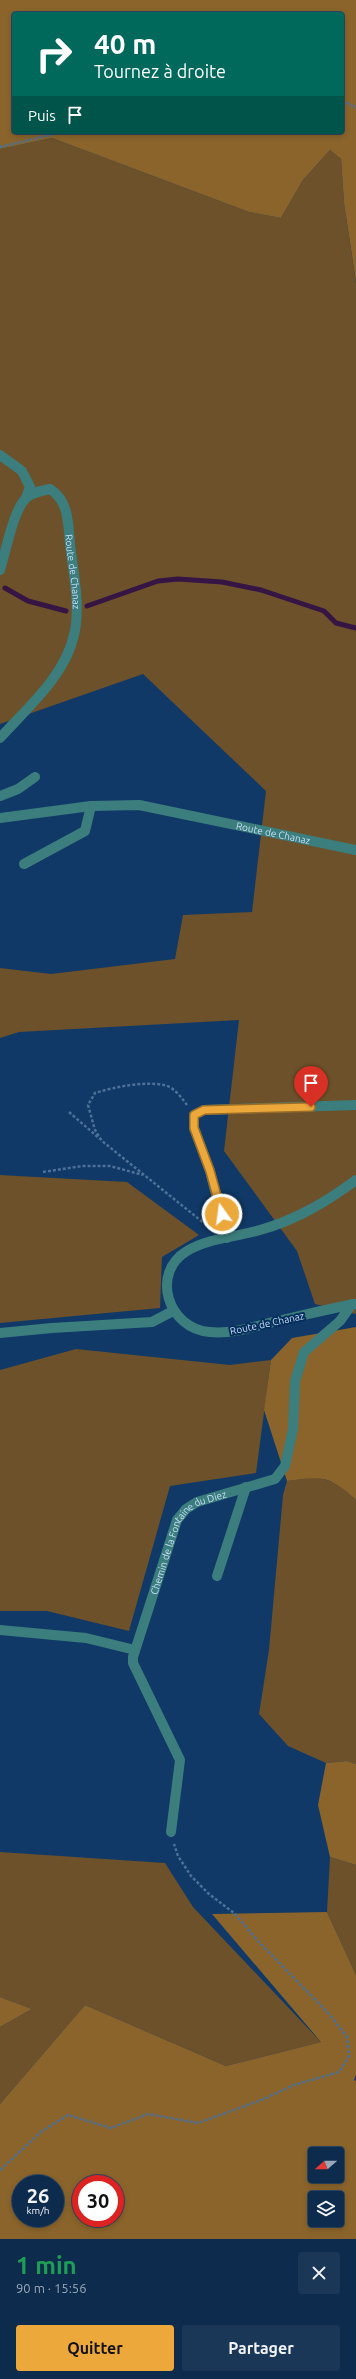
<!DOCTYPE html>
<html lang="fr">
<meta charset="utf-8">
<style>
body{margin:0;font-family:Ubuntu,sans-serif;background:#1a3757;color:#f1f3f6;height:100vh;display:flex;flex-direction:column;font-size:15px;white-space:nowrap}
*{box-sizing:border-box;margin:0}
p{font-size:13px;color:#9aa7b6}
.icon{flex:none;width:22px;height:22px;fill:none;stroke:currentColor;stroke-width:2;stroke-linecap:round;stroke-linejoin:round}
.map{position:relative;height:2239px;overflow:hidden}
.drawer{display:flex;flex-direction:column;background:#0c2b4d;flex:1}
.drawer>*{flex:none}
.guide{position:absolute;left:12px;top:12px;width:332px;height:122px;border-radius:4px;box-shadow:0 2px 6px #0003,0 0 0 1px #2c4765;background:#00695c;color:#fff;overflow:hidden}
.needle{width:26px;rotate:249deg}
.buttons{position:absolute;left:308px;top:2147px;display:grid;gap:8px}
.buttons a{display:grid;place-items:center;width:36px;height:36px;border-radius:4px;background:#0c2b4d;box-shadow:0 2px 6px #0003,0 0 0 1px #2c4765;font-size:20px}
.speed{position:absolute;left:12px;top:2175px;display:flex;gap:8px;font-size:20px;font-weight:700;text-align:center}
.speed>*{display:grid;place-content:center;width:52px;height:52px;border-radius:50%;background:#0c2b4d;box-shadow:0 2px 6px #0003,0 0 0 1px #2c4765;line-height:1}
.speed small{font-size:10px;font-weight:400}
.speed .limit{border:6px solid #d22;background:#fff;color:#111}
.pin{position:absolute;display:grid;place-items:center;width:34px;height:34px;color:#fff;margin:-41px -17px;border-radius:50% 50% 50% 0;rotate:-45deg;box-shadow:0 0 4px #0007}
.pin .icon{rotate:45deg}
.me{position:absolute;width:44px;margin:-22px;rotate:346deg;stroke-linejoin:round;filter:drop-shadow(0 0 3px #0008)}
.turn{display:flex;align-items:center;gap:14px;height:84px;padding:0 16px;font-size:18px}
.turn .icon{width:52px;height:52px;stroke-width:2.5}
.turn b{display:block;font-size:28px;line-height:34px}
.then{display:flex;align-items:center;height:38px;padding:0 16px;background:#0003;gap:8px;font-size:15px}
.round{display:grid;place-items:center;flex:none;width:42px;height:42px;border-radius:4px;background:#1a3757}
.head{display:flex;align-items:center;justify-content:space-between;height:68px;padding:0 16px}
h1{font-size:24px;font-weight:700;line-height:30px;color:#1e9e55}
.button{display:flex;gap:8px;margin-top:auto;padding:8px 16px}
.button a{flex:1;height:46px;border-radius:4px;background:#eda83b;color:#111;font-size:16px;font-weight:700;line-height:46px;text-align:center}
.button a+a{background:#1a3757;color:#f1f3f6}
.map>svg:first-child{display:block}
.green{fill:#6c512a}
.forest{fill:#8a642b;fill-rule:evenodd}
.lines{fill:none;stroke-linecap:round;stroke-linejoin:round}
.stream{stroke:#361544;stroke-width:5}
.path{stroke:#4d7098;stroke-width:2.5;stroke-dasharray:3 2;stroke-linecap:butt}
.minor{stroke:#3c7e7d;stroke-width:10}
.route-casing{stroke:#9a6d26;stroke-width:10}
.route{stroke:#eda83b;stroke-width:7}
.labels{text-anchor:middle;stroke-width:4;stroke-linejoin:round;paint-order:stroke}
.street-label{font-size:10px;fill:#c7ddfa;stroke:#042e5b}
</style>
<div class="map">
<svg width="356" height="2239" viewBox="0 0 356 2239">
<rect width="100%" height="100%" fill="#103967"/>
<path class="green" d="M52,138L249,212L281,218L303,180L330,150L341,159L344,203L356,283V1314L315,1304L297,1251L224,1151L239,1020L19,1032L0,1038V968L51,974L175,959L183,915L252,912L266,791L143,674L0,724V149Z
M0,1175L127,1182L199,1235L162,1257L160,1308L0,1323Z
M76,1349L230,1365L271,1360L256,1473L170,1486L129,1631L47,1611H0V1370Z
M318,1477L338,1484L356,1500V1764L347,1761L326,1763L288,1746L259,1714L269,1650L283,1495L287,1481Z
M0,1852L165,1863L193,1907L321,2042L226,2066L85,2005L0,2104V2027L32,2009L0,1997Z
M330,1857L356,1865V1975L327,1912Z"/>
<path class="forest" d="M0,0H356V282L344,203L341,159L330,150L303,180L281,218L249,212L52,138L0,149ZM14,14H342V132H14Z
M356,1327V1500C329,1475 323,1476 287,1481L264,1410L271,1360L292,1338Z
M347,1761L356,1764V1865L330,1857L318,1805L326,1763Z
M327,1912L356,1975V2075L354,2080L356,2081V2239H0V2104L85,2005L226,2066L321,2042L212,1914ZM315,2154H337V2176H315ZM21,2184H55V2218H21ZM81,2184H115V2218H81ZM315,2198H337V2220H315Z
M0,1997L32,2009L0,2027Z"/>
<g class="lines">
<path class="stream" d="M5,588L28,601L66,611
M87,606L158,581L178,579L222,582L261,590L324,611L336,623L356,628"/>
<path class="path" d="M342,100L356,108
M0,147L63,132
M187,1105C181,1097 174,1087 164,1085C143,1081 115,1087 95,1093L88,1105L95,1130L102,1141L210,1228
M69,1112L100,1139
M43,1172L83,1166H110L143,1175
M0,2170L42,2131L68,2115L111,2128L148,2114L198,2123L264,2099L294,2085L339,2072L349,2056L347,2037L329,2014L258,1941L234,1913L209,1894L191,1876L178,1856L174,1844"/>
<g class="minor">
<path d="M0,455L22,471L30,487L26,498"/>
<path id="s1" d="M0,570C6,551 13,511 26,498C33,492 41,491 50,489C69,501 68,523 70,544C73,572 81,606 74,635C65,676 27,708 0,738"/>
<path d="M0,796L18,789L35,777"/>
<path id="s2" d="M0,818L91,806L139,805L356,850"/>
<path d="M24,864L85,831L91,806"/>
<path d="M227,1238L210,1171L194,1128V1115L204,1110L356,1105"/>
<path d="M355,1304C326,1309 298,1317 269,1323C250,1328 230,1334 210,1332C168,1329 150,1273 187,1251C208,1238 237,1237 260,1230C296,1220 326,1202 356,1180"/>
<path d="M0,1333L52,1328L152,1322L173,1311"/>
<path d="M217,1576L246,1487"/>
<path d="M0,1630L86,1638L135,1650"/>
<path id="s3" d="M171,1832L180,1760L133,1663V1657L177,1520L186,1509L197,1502L275,1479L285,1466L293,1429L295,1381L304,1352L340,1321L352,1304"/>
</g>
</g>
<g class="lines">
<g class="route-casing">
<path id="route" d="M222,1214L210,1171L194,1128V1115L204,1110L311,1107"/>
</g>
<use href="#route" class="route"/>
</g>
<g class="labels">
<g class="street-label">
<text dy="4" stroke="none"><textPath href="#s1" startOffset="192">Route de Chanaz</textPath></text>
<text dy="4" stroke="none"><textPath href="#s2" startOffset="277">Route de Chanaz</textPath></text>
<text transform="translate(267 1323) rotate(-12)" y="4">Route de Chanaz</text>
<text dy="4" stroke="none"><textPath href="#s3" startOffset="320">Chemin de la Fontaine du Diez</textPath></text>
</g>
</g>
</svg>
<div class="buttons">
<a><svg class="needle" viewBox="-14 -14 28 28"><path d="M0-13l5 13h-10z" fill="#e53935"/><path d="M0 13l5-13h-10z" fill="#9aa7b6"/></svg></a>
<a><svg class="icon" aria-label="layers" viewBox="0 0 24 24"><path d="M12 4l9 5-9 5-9-5zM3 14l9 5 9-5"/></svg></a>
</div>
<div class="speed"><div>26<small>km/h</small></div><div class="limit">30</div></div>
<div class="pin" style="left:311px;top:1107px;background:#d93025"><svg class="icon" aria-label="arrive" viewBox="0 0 24 24"><path d="M6 21V4h12l-3 4 3 4H6"/></svg></div>
<svg class="me" style="left:222px;top:1214px" viewBox="-20 -20 40 40"><circle r="17" fill="#eda83b" stroke="#fff" stroke-width="3"/><path d="M0-11L8 9 0 5-8 9z" fill="#fff"/></svg>
<div class="guide">
<div class="turn"><svg class="icon" aria-label="right" viewBox="0 0 24 24"><path d="M7 20v-9h11M14 6l5 5-5 5"/></svg><div><b>40 m</b>Tournez à droite</div></div>
<div class="then">Puis<svg class="icon" aria-label="arrive" viewBox="0 0 24 24"><path d="M6 21V4h12l-3 4 3 4H6"/></svg></div>
</div>
</div>
<section class="drawer">
<div class="head"><div><h1>1 min</h1><p>90 m · 15:56</p></div><a class="round"><svg class="icon" aria-label="close" viewBox="0 0 24 24"><path d="M6 6l12 12M18 6L6 18"/></svg></a></div>
<div class="button"><a>Quitter</a><a>Partager</a></div>
</section>
